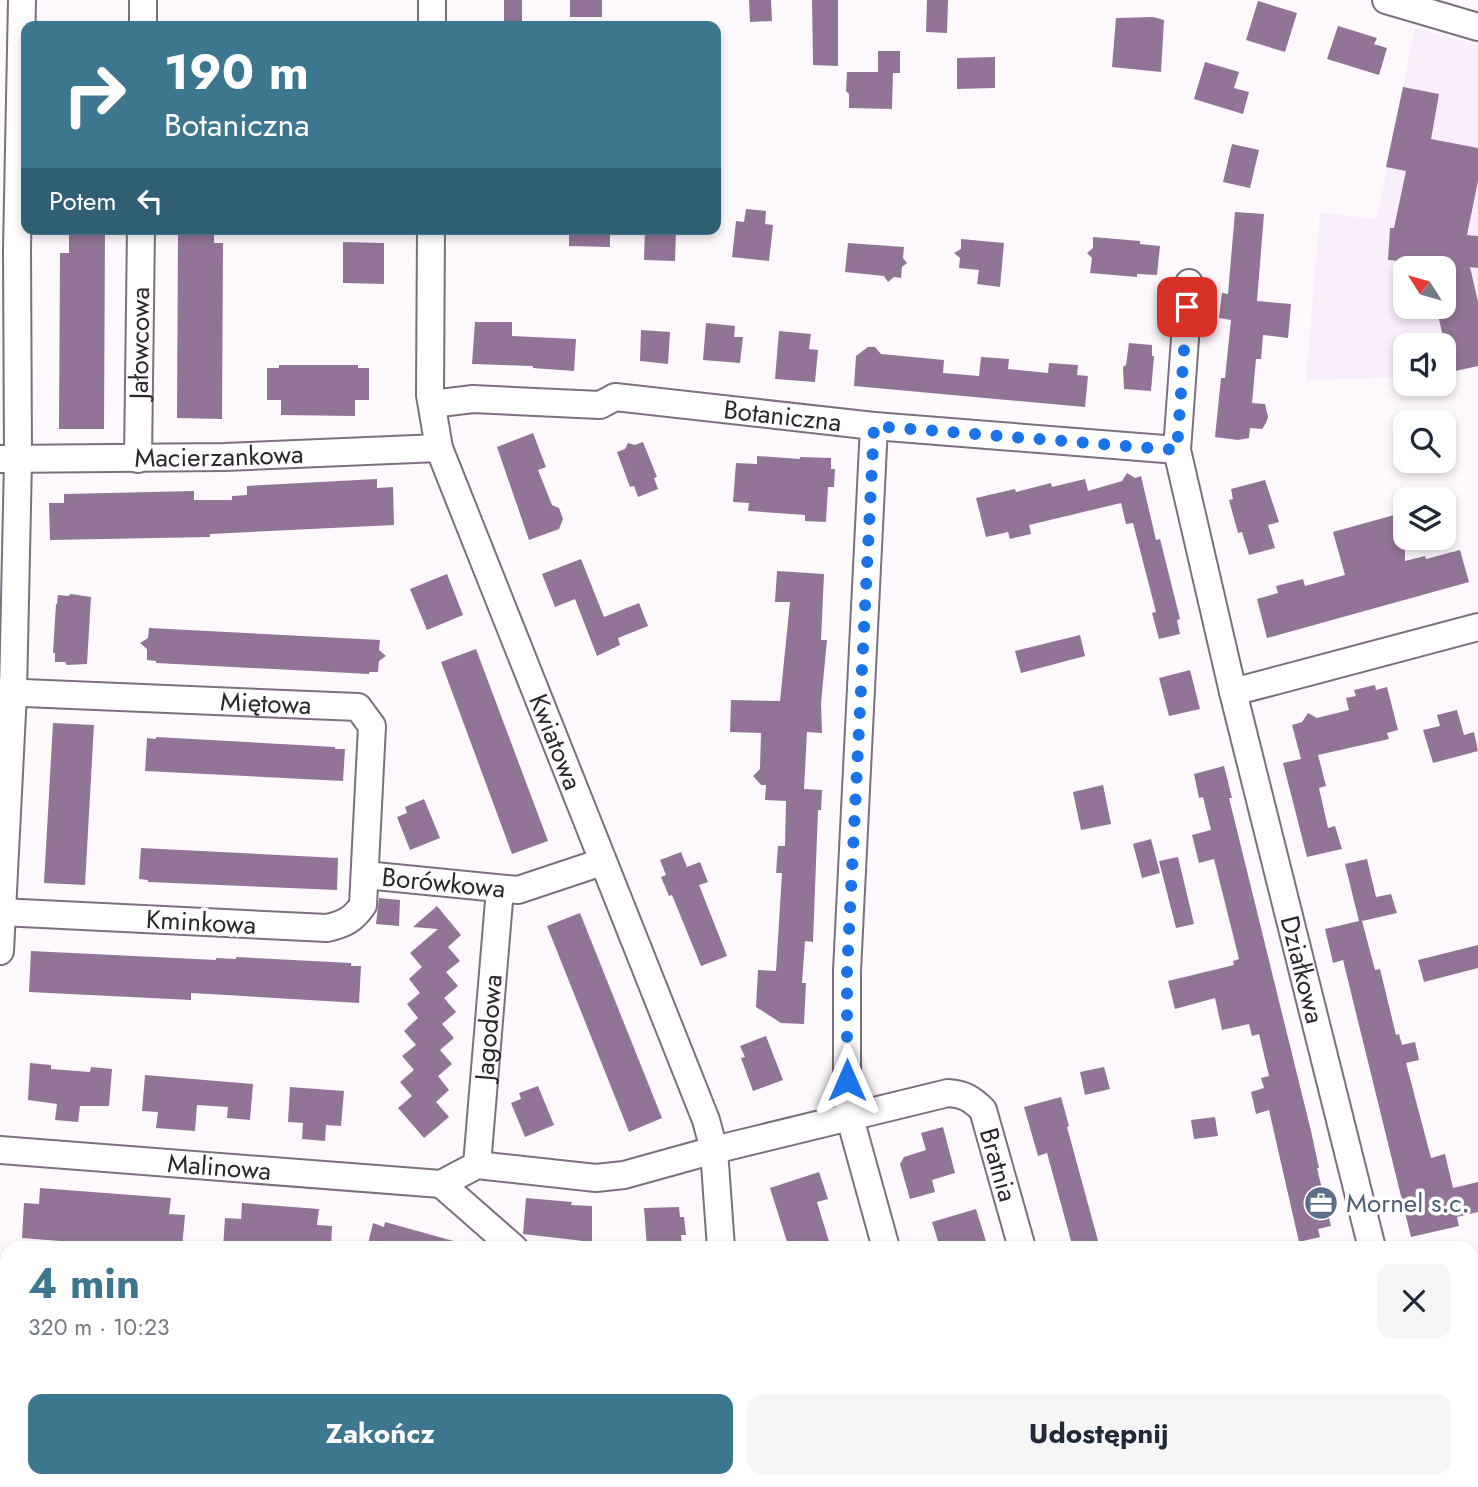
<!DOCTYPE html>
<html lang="pl">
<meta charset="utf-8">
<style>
body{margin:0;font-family:Jost,sans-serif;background:#f6f6f7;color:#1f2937;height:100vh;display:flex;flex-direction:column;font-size:26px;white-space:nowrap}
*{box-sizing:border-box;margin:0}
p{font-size:23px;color:#747a83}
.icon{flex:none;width:38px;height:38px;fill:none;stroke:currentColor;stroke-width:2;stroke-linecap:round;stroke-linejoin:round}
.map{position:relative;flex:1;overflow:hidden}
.details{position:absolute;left:0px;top:1241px;width:1479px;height:247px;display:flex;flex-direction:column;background:#fff;border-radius:21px 21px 0 0;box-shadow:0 4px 10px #0003}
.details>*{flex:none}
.banner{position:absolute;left:21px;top:21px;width:700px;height:214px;border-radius:14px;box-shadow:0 4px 10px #0003;background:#3d768f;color:#fff;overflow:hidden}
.needle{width:46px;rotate:307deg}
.tools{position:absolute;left:1393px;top:256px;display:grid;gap:14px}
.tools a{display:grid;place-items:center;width:63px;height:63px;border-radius:14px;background:#fff;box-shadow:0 4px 10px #0003;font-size:35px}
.pin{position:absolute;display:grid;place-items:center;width:60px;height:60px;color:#fff;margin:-30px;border-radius:14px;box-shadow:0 4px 10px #0006}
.me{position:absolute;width:77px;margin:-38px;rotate:0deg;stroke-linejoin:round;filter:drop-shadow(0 0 5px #0008)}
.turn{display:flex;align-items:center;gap:24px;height:147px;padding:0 28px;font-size:32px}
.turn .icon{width:91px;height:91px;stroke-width:2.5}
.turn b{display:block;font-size:49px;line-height:60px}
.then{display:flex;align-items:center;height:66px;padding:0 28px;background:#0003;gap:14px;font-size:26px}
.round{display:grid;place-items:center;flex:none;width:74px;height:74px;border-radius:14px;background:#f6f6f7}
.head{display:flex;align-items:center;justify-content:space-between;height:119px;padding:0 28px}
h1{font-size:42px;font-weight:700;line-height:52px;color:#3d768f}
.cta{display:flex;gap:14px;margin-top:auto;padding:14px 28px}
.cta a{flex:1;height:80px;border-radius:14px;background:#3d768f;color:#fff;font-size:28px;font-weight:700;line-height:80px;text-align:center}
.cta a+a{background:#f6f6f7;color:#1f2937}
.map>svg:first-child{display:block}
.built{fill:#faedfc;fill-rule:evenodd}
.building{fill:#927596}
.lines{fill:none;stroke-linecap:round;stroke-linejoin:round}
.minor-casing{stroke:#7d6f7f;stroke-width:30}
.minor{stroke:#fff;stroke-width:26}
.route{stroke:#1a73e8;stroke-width:12;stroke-dasharray:0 21.6}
.labels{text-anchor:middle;stroke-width:7;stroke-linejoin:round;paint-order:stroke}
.street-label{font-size:26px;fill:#2c262d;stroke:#fff}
.service-label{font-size:26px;fill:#4e5e75;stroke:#fff;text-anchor:start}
</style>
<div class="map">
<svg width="1478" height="1487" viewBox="0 0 1478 1487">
<rect width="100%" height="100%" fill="#fdf9fd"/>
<path class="built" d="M1415,27L1478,46V366L1444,373V345H1405V377L1306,380L1320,213L1377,219ZM1405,268H1444V306H1405Z"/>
<path class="building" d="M504,0H522V26H504Z
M570,0H602V17H570Z
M749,0H771L772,21L750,22Z
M812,0H838V66L813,65Z
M927,0H948L947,33L926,32Z
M1258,1L1297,13L1285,52L1246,40Z
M1153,17L1164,20L1161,72L1112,67L1116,18Z
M1338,26L1377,38L1374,44L1387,48L1379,75L1327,59Z
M878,51H900V73H893L892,109L849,108V94L846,91L847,72H878Z
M995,57V88L957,89V58Z
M1205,62L1239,72L1234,88L1249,92L1243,114L1194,99Z
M1403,87L1439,94L1431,139L1478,148V181L1467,235L1478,236V268L1470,267L1478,302V366L1451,372L1436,306H1444V265L1388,260L1390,228H1394L1406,171L1386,167Z
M1232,144L1259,150L1250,188L1223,182Z
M746,209L766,211L765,224L773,225L769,261L732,257L736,221L744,222Z
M1235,212L1264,214L1257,301L1291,304L1288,338L1263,335L1261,359H1256L1252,403L1265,404L1268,417L1266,423L1262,429L1250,428L1249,438L1238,440L1215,437L1221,378H1225L1231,320L1219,318L1222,293L1228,294Z
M69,229H105L104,429H59L60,253H69Z
M178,229H214V243H223L222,419L177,418Z
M569,229H610V247L569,246Z
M645,229H676L675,261L644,260Z
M1093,237L1140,241V244L1160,246L1157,275L1137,274V277L1090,273L1092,258L1087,253L1093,248Z
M961,239L1004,243L1000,287L977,284L979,270L959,268L960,258L954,253L961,249Z
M343,242L384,243V284L343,283Z
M848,243L904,247L903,258L907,263L902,267L901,278L894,277L888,282L884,276L845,272Z
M475,322H512V336L576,339L574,371L533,368V366L472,364Z
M706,323L735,326L734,337H743L740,363L703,360Z
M641,330L670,332L668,364L640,361Z
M779,331L811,334L809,349L818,350L815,382L775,379Z
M1129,343L1152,345V356H1154L1151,391L1124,389L1123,367L1126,365Z
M868,347H875L881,354L944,360L943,373L979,376L981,357L1009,359L1008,369L1048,373L1049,363L1078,365L1077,375L1088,376L1085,407L854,386L856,356Z
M279,365H358V368H369V400H355V416L281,415V400H267V368H279Z
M533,433L546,467L538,470L552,505L559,508L563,519L559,529L529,540L497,447Z
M643,442L657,477L654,478L658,489L638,497L634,486L630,487L617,452L625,449L628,443L635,445Z
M757,456L800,459V457L831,458V469H835L834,487H828L826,522L805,521V515L748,511L749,503L733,502L736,463L757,464Z
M1127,473L1135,478L1141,476L1156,540L1160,539L1180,619L1177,620L1180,634L1159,639L1152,613L1156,612L1133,523L1126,524L1121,503L1029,525L1031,534L1010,539L1008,532L986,537L976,498L1015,489L1016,492L1051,483L1052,487L1085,479L1088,491L1122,481Z
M377,479V488L393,487L394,525L210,534V537L50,540L49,503H64V494L194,491V500H232V496L247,495V486Z
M1265,480L1279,522L1268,525L1275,548L1249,555L1242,532L1238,533L1229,500L1233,499L1231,489Z
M1405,512V561L1425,556L1426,559L1460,550L1469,582L1267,638L1257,599L1278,593L1276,586L1303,579L1305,586L1345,575L1333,532Z
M581,559L604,617L639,603L648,626L618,638L620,645L597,656L575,599L555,607L542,574Z
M777,571L824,574L821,640H827L821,703L822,733L807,732L804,789L822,790L821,810H818L813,942L805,941L802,983H806L804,1024L781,1023L756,1007L758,970L776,971L782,873H776L778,846H785L786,801L765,800L766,785H761L753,776L760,769L761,733L730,732L731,700L780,701L790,602H775Z
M447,574L463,615L427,630L410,589Z
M71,594L91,597L87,664L67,665L65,662H55V653H53L56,604H57L58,595L68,596Z
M149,628L380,640L379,650L386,656L379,661L378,672H369V674L156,663V661L147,660V649L140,643L148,638Z
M1080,635L1085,656L1021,673L1015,651Z
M476,649L548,841L512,854L441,662Z
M1190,670L1200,709L1169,716L1159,678Z
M1375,685L1376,690L1387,687L1398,730L1387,733L1389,739L1318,755L1326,786L1319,788L1328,828L1335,826L1342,849L1307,857L1283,763L1301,759L1292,725L1302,722L1308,713L1317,718L1349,710L1346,698L1356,696L1354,690Z
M1457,710L1464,735L1474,732L1478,751L1433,763L1423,730L1440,726L1437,715Z
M53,723L94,725L85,885L44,883Z
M156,737L335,747V749H345L343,781L145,771L147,738L156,739Z
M1224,766L1232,798H1229L1311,1131L1319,1168H1317L1331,1226L1318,1229L1320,1237L1299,1242L1269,1110L1256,1114L1251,1092L1264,1088L1261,1078L1269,1076L1259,1034L1252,1036L1249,1024L1222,1030L1215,998L1175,1009L1168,981L1234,965L1233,961L1239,959L1214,859L1199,863L1192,835L1211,830L1203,797L1199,798L1194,774Z
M1103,785L1111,824L1081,830L1073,792Z
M424,799L440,838L410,850L397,817L407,813L405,807Z
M1151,839L1160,873L1142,878L1133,844Z
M141,848L338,858L337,890L148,882V880L139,879Z
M681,852L687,867L700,862L708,882L699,885L727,956L701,966L672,895L669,896L661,877L666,875L660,860Z
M1178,857L1194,924L1176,928L1159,861Z
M1367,859L1376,897L1391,894L1397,913L1362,921L1375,970L1380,969L1396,1035L1399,1034L1402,1045L1415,1042L1419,1060L1406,1063L1431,1158L1445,1154L1453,1188L1478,1182V1212L1457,1217L1459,1226L1411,1237L1343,960L1333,963L1325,929L1359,921L1345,864Z
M379,898L400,900L399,926L376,924Z
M437,906L461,935L448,947L460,961L446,972L458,986L444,998L456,1012L442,1024L454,1038L440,1050L452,1064L438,1076L449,1090L436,1102L449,1117L424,1138L398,1108L412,1096L400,1082L414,1070L402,1056L416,1045L404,1031L418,1018L407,1004L420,993L409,979L422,967L410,953L438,929L413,927Z
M580,913L662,1118L629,1132L547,926Z
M1478,945V968L1424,982L1418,960Z
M31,951L216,960V958L236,959V957L351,963V966H361L359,1003L191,993V1000L29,992Z
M766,1036L783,1080L753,1091L741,1058L745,1057L740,1046Z
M30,1063L51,1065V1069L90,1072L91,1067L112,1069L109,1106H80L78,1122L55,1120L57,1104L28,1100Z
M1104,1067L1110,1089L1085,1095L1080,1072Z
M145,1075L253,1084L250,1120L227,1118L228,1107L197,1105L195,1131L156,1128L158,1112L142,1111Z
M538,1086L554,1125L525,1137L511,1103L521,1099L519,1093Z
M290,1087L344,1091L341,1126L326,1125L325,1141L302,1139L303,1123L288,1122Z
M1061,1097L1069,1126L1067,1127L1100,1248H1073L1047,1153L1038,1156L1024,1107Z
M1215,1117L1218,1136L1194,1139L1191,1120Z
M943,1127L955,1173L932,1180L935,1192L910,1199L900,1164L904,1157L926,1150L921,1133Z
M819,1172L828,1199L817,1202L831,1248H789L770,1188Z
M40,1188L171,1198L169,1214L185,1215L182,1248H149L22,1238L24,1203L39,1204Z
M526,1198L572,1202L571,1205L592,1206V1242L523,1234Z
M242,1203L319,1209L317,1225L332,1226L331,1248H223L225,1218L241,1219Z
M679,1207L680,1217H684L686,1235H681L682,1245L679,1248H647L644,1208Z
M976,1209L988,1248H940L932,1222Z
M385,1222L457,1242L456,1248H367L373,1223L384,1227Z"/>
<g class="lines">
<g class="minor-casing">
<g id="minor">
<path d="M1386,0L1478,27"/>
<path d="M143,26V0"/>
<path d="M432,26V0"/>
<path id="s1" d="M431,229L430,395L439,448L706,1120L714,1150L721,1248"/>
<path id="s2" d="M1189,283L1177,450L1233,692L1372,1248"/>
<path id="s3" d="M432,404L473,399L600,405L615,397L874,426L1177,450"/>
<path d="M874,426L847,971V1081L850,1118L886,1248"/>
<path id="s4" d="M0,459L224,457L439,448"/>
<path id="s5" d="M138,459L141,229"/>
<path id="s6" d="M0,692L358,707L372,726L363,905C353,920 344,924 327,928L0,912"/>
<path d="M1233,692L1478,627"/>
<path id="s7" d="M365,875L518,890L602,862"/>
<path d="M0,951L13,693L18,460L17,249L22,0"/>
<path id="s8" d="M0,1150L441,1184L477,1165L596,1178L624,1175L714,1150L948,1093C964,1094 972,1099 983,1110L1022,1248"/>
<path id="s9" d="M477,1165L500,889"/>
<path d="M441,1184L514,1248"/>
<path d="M1472,1313L1478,1312"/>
<path d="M0,1386L7,1387"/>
<path d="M402,1480L409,1487"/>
<path d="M739,1480L740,1487"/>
<path d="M949,1480L951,1487"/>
<path d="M1088,1480L1090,1487"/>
<path d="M1429,1480L1431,1487"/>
<path d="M194,1487L195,1480"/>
</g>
</g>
<use href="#minor" class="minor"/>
</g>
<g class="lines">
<path class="route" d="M847,1080V971L874,426L1177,450L1187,307"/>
</g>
<defs>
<g id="office-disc" transform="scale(1.75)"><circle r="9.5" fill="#5c6f8a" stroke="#fff"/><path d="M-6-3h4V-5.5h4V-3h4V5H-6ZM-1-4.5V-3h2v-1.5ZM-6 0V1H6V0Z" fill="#fff"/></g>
</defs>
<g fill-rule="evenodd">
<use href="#office-disc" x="1321" y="1203"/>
</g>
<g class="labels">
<g class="street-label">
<text dy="9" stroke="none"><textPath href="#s5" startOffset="116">Jałowcowa</textPath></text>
<text dy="9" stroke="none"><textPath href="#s3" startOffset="354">Botaniczna</textPath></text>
<text dy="9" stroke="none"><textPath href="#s4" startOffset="219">Macierzankowa</textPath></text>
<text dy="9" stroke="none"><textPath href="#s6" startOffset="266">Miętowa</textPath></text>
<text dy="9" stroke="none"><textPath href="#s1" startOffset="536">Kwiatowa</textPath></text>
<text dy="9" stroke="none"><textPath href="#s7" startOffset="79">Borówkowa</textPath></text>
<text transform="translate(201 922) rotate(3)" y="9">Kminkowa</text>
<text dy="9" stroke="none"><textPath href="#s2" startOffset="702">Działkowa</textPath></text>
<text dy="9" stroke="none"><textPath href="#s9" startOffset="138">Jagodowa</textPath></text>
<text dy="9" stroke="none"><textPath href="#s8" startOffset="1062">Bratnia</textPath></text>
<text dy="9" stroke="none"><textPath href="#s8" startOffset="220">Malinowa</textPath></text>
</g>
<g class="service-label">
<text x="1346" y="1212">Mornel s.c.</text>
</g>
</g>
</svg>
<div class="tools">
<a><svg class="needle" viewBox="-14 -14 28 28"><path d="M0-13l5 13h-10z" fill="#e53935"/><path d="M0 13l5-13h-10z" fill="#747a83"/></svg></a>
<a><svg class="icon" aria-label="sound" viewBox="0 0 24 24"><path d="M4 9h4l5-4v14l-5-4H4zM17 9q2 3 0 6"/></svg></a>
<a><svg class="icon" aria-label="search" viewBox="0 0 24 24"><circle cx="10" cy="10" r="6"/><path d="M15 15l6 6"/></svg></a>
<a><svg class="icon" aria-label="layers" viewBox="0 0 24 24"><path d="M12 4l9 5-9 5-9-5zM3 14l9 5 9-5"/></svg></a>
</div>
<div class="pin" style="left:1187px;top:307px;background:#d93025"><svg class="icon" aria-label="arrive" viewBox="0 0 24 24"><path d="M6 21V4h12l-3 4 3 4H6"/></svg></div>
<svg class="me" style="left:847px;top:1080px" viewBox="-20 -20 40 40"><path d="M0-17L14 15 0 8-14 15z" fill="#1a73e8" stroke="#fff" stroke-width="4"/></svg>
<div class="banner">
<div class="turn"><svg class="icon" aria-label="right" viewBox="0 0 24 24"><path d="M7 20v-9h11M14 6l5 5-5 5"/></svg><div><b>190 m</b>Botaniczna</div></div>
<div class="then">Potem<svg class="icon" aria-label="left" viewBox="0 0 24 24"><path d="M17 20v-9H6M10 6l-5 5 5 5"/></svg></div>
</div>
<section class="details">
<div class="head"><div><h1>4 min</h1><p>320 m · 10:23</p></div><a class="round"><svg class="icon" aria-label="close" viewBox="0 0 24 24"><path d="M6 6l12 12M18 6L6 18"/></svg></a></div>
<div class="cta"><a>Zakończ</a><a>Udostępnij</a></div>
</section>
</div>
